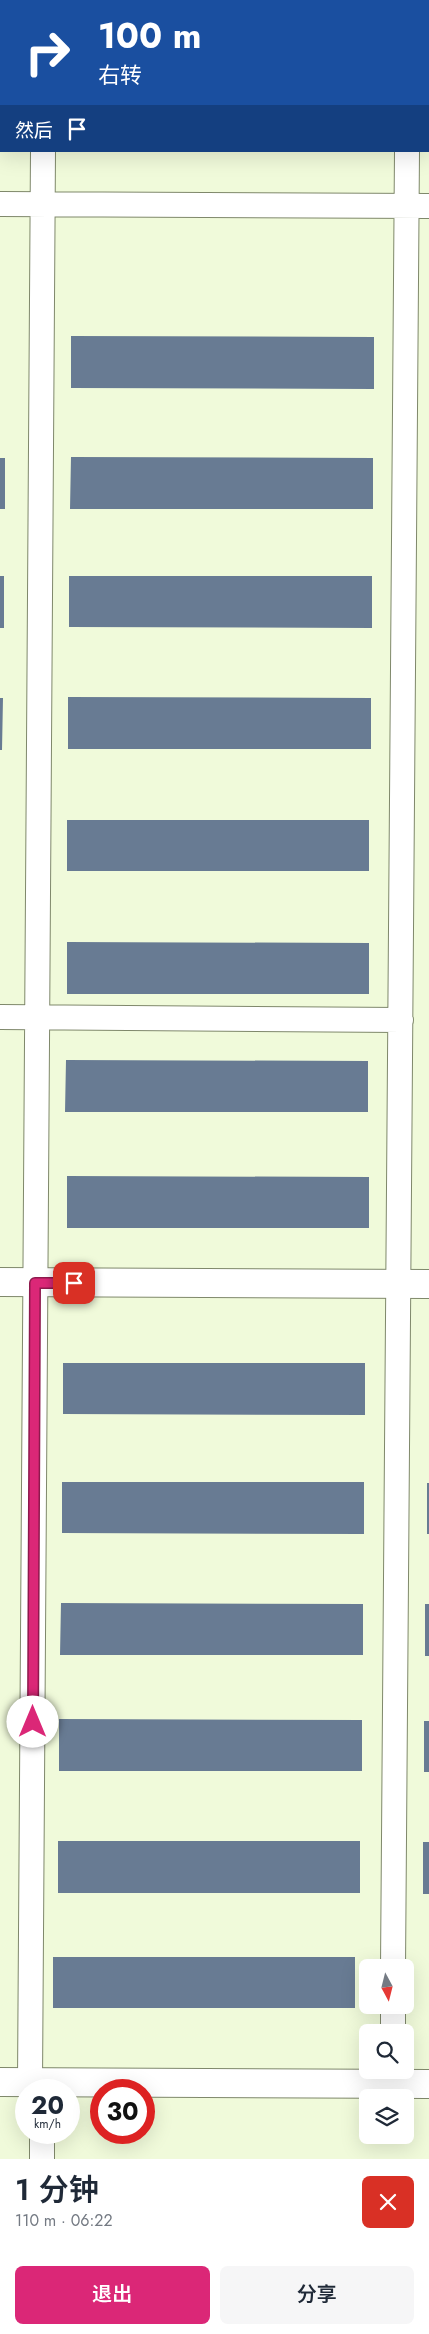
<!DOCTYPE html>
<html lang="zh">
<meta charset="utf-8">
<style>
body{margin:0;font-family:Jost,"Noto Sans SC",sans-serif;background:#f6f6f7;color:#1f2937;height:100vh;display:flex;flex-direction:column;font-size:19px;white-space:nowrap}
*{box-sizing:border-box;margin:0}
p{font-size:16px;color:#747a83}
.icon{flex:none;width:28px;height:28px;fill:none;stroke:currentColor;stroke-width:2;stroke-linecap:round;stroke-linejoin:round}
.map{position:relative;height:2159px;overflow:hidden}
.side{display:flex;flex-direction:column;background:#fff;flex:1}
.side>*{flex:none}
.banner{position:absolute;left:0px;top:0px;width:430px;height:152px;box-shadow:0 5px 20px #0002;background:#1a4fa0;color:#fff;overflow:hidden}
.needle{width:32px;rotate:173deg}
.buttons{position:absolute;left:359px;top:1959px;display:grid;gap:10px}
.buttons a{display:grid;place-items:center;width:55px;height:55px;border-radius:8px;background:#fff;box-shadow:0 5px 20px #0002;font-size:25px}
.speed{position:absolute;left:15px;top:2079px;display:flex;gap:10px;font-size:25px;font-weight:700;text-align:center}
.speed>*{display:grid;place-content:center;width:65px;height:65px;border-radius:50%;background:#fff;box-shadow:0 5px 20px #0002;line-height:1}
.speed small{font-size:12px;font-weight:400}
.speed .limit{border:8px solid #d22;background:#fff;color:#111}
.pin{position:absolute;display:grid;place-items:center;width:42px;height:42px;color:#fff;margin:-21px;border-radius:10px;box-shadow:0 2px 8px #0006}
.me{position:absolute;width:55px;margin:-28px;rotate:0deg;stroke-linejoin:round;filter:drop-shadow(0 0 4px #0008)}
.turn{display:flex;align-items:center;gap:18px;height:105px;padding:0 15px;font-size:22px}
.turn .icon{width:65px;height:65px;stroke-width:2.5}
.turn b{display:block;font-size:35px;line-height:42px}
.then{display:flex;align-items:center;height:48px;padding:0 15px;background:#0003;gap:10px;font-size:19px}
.round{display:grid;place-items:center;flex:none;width:52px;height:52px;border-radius:8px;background:#f6f6f7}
.summary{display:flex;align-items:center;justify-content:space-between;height:85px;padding:0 15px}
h1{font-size:30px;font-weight:600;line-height:38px}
.cta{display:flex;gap:10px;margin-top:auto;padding:10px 15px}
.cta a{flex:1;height:58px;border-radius:8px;background:#db2777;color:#fff;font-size:20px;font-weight:600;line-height:58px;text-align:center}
.cta a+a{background:#f6f6f7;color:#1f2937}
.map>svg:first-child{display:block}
.building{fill:#687b93}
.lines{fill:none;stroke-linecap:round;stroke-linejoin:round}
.minor-casing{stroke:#7f886b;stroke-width:26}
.tertiary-casing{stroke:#7f886b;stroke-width:30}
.minor{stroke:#fff;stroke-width:24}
.tertiary{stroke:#fff;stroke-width:28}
.route-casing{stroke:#8e194d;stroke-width:12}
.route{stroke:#db2777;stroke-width:9}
</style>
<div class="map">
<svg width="429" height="2159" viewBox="0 0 429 2159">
<rect width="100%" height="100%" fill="#f0fada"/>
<path class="building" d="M71,336L374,337V389L71,388Z
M71,457L373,458V509H70Z
M0,458H5V509H0Z
M0,576H4V628H0Z
M69,576H372V628L69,627Z
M68,697L371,698V749H68Z
M0,698H3L2,750H0Z
M67,820H369V871H67Z
M67,942L369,943V994H67Z
M66,1060L368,1061V1112H65Z
M67,1176L369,1177V1228H67Z
M63,1363H365V1415L63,1414Z
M62,1482H364V1534L62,1533Z
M427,1483H429V1534H427Z
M61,1603L363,1604V1655H60Z
M425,1604H429V1656H425Z
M59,1719L362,1720V1771H59Z
M424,1721H429V1772H424Z
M58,1841H360V1893H58Z
M423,1842H429V1894H423Z
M53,1957H355V2008H53Z"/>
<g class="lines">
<g class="minor-casing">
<path id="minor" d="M44,1V0
M409,1V0
M0,204L429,206
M0,1017L401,1020
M393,1968L407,151
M393,2032V2005
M30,2082L43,151
M42,2159V2132"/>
</g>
<g class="tertiary-casing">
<path id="tertiary" d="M0,1282L429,1284
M0,2082L429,2084"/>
</g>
<use href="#minor" class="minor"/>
<use href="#tertiary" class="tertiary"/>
</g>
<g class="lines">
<g class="route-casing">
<path id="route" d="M33,1722L35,1283H74"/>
</g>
<use href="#route" class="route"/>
</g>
</svg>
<div class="buttons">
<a><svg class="needle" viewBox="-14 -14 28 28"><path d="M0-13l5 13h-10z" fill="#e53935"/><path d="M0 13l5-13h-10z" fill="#747a83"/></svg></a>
<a><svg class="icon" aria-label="search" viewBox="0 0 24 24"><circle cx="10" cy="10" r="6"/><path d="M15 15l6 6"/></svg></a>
<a><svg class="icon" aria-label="layers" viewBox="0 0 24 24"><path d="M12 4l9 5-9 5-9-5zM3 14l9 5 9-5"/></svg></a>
</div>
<div class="speed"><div>20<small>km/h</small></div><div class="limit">30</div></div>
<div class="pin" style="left:74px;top:1283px;background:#d93025"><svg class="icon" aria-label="arrive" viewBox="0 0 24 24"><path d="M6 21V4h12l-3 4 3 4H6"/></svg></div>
<svg class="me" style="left:33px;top:1722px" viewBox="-20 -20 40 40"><circle r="19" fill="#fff"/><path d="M0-13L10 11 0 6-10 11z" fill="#db2777"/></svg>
<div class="banner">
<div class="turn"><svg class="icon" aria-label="right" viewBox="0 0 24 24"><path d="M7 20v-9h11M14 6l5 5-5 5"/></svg><div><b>100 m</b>右转</div></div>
<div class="then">然后<svg class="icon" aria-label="arrive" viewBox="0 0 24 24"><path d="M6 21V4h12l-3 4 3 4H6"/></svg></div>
</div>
</div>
<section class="side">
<div class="summary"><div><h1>1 分钟</h1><p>110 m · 06:22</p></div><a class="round" style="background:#d93025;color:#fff"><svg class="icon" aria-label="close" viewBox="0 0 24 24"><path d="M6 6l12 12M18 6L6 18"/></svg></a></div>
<div class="cta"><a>退出</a><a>分享</a></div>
</section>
